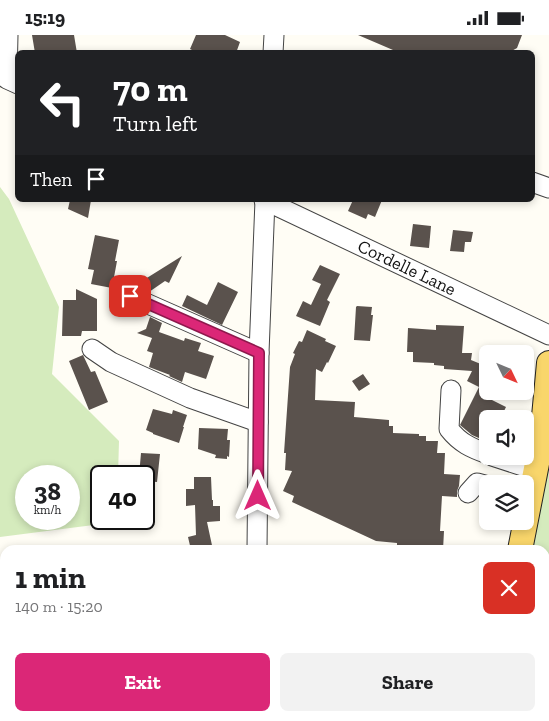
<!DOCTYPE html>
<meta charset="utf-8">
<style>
body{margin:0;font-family:"Zilla Slab",serif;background:#f2f2f2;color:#202124;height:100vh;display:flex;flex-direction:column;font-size:19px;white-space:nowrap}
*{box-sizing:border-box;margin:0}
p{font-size:16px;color:#757577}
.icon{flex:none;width:28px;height:28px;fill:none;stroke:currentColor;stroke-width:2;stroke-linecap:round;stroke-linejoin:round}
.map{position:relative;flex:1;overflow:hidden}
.panel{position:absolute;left:0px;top:510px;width:550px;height:176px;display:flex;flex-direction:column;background:#fff;border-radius:15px 15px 0 0;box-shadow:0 2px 8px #0003}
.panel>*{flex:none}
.top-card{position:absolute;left:15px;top:15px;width:520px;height:152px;border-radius:8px;box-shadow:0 2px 8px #0003;background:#202124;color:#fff;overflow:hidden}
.needle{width:32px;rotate:133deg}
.tools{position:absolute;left:479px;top:310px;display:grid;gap:10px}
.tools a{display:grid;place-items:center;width:55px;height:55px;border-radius:8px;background:#fff;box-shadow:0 2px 8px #0003;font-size:25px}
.speed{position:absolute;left:15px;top:430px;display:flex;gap:10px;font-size:25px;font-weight:700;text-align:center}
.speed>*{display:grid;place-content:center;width:65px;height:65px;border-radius:50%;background:#fff;box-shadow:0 2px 8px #0003;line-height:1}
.speed small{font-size:12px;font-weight:400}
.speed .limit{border:2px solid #111;border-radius:8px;background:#fff;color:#111}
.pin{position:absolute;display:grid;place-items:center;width:42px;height:42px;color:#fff;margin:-21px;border-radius:10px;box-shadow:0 2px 8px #0006}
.me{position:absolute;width:55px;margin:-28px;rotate:0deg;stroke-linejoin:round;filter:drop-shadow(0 0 4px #0008)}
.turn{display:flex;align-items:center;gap:18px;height:105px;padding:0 15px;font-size:22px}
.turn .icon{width:65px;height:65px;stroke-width:2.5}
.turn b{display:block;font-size:35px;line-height:42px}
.then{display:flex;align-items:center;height:48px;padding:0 15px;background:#0003;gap:10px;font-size:19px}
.round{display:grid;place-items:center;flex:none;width:52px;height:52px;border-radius:8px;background:#f2f2f2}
.overview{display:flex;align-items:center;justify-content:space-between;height:85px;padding:0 15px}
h1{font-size:30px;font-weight:700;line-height:38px}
.action{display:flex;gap:10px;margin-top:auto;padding:10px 15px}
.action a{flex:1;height:58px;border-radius:8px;background:#db2777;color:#fff;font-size:20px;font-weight:700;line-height:58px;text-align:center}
.action a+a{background:#f2f2f2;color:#202124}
.status{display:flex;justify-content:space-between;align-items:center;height:35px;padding:0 25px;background:#fff;direction:ltr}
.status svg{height:14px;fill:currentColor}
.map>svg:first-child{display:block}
.green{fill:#d5ebbd;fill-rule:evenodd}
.building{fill:#5a524d}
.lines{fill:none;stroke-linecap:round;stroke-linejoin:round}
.minor-casing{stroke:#444;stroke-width:21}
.major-casing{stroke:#222;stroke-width:26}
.minor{stroke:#fff;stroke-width:19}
.major{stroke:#f9d66b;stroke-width:24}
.route-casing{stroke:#8e194d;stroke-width:12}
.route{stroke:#db2777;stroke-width:9}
.labels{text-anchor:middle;stroke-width:5;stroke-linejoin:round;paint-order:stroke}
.street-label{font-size:18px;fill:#111;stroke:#fff}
</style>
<div class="status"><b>15:19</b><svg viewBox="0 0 49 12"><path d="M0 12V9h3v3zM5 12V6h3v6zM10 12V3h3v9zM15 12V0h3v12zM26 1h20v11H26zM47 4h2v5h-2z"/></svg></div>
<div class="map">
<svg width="549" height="686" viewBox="0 0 549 686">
<rect width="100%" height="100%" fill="#fffdf5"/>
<path class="green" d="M0,152L9,164L59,272L52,339L119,406L118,441H101V484H117V487L0,502ZM26,441H69V484H26Z
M549,329V686H487V681H545V515H520Z"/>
<path class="building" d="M32,0H74L77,18H35Z
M196,0H225L240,7L236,18H198L190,14Z
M358,0H522L517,13L508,18H400Z
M70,165H91L88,183L68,174Z
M353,165H382L375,182L368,179L366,184L348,176Z
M413,189L431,191L429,213L410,211Z
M453,195L473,197L471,207H465L464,217L450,216Z
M95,200L119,205L115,226H117L112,253L91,249L94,235L88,234Z
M182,221L169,248L165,246L149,257L142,246Z
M320,230L340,239L327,265L330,267L320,291L296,281L303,266L311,270L321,249L312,245Z
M218,247L238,257L222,290L182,271L187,260L207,270Z
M76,254L97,264V296H82L81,301H62L63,265H76Z
M357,271L372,272L371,280H373L370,306L354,305L356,272Z
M150,282L162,288L159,297L184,306L185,303L201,308L198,316L214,321L206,344L185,337L182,347L169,341L170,340L149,332L153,318L147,316L152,303L137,298L146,294Z
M436,290L464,291L462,318H472L471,325L488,332V363L506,372L500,384H488V407L472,400L460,390L479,352L467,346L472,336L444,334V331L434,330V328L413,327V317H407L408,293L436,295Z
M307,295L326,304L325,306L336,311L328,328L327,327L322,337L316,334L315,365L355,367L354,382L389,385V391H393V398L419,399V401H426V406H438L437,418H445L444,439L460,440L459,451L457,456V462L442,461L440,496H444L443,515L397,514V508L376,506L292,467L294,461L283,456L292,436L285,435L286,418H284L290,332L295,319L293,318L299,306L302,307Z
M83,320L91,337L95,336L108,367L89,375L69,326Z
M363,339L370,349L359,356L352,346Z
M153,374L172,379L173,375L187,380L183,392H184L179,408L153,399V398L146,395Z
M199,393L228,394L227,405H230L229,422L227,421V424L215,423L216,420L198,414Z
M141,418L160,419L157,447L144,446V441H139Z
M194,442H211L212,465H213V471H220V486L207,487L213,515H191L188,502L196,500L195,470L186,471V454H194Z"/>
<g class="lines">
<g class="minor-casing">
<g id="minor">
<path d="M8,0L7,44L18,49"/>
<path d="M273,18L274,0"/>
<path d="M532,147L549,153"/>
<path id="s1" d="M264,165L549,300"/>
<path d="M130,261L259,318"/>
<path d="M92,314L111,327L190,363L258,387"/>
<path d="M451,355L449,394C460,408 471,413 488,419"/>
<path d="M492,421L535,435"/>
<path d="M468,458L477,448L488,451"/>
<path d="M257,515L259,318L265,165"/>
<path d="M352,681L355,686"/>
<path d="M138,686V681"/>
</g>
</g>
<g class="major-casing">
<path id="major" d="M520,515L542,403L549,328
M487,686V681"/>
</g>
<use href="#minor" class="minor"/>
<use href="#major" class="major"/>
</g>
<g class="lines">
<g class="route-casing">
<path id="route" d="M130,261L259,318L258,461"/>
</g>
<use href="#route" class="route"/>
</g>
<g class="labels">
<g class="street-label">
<text dy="6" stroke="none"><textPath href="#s1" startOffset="158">Cordelle Lane</textPath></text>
</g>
</g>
</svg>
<div class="tools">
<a><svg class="needle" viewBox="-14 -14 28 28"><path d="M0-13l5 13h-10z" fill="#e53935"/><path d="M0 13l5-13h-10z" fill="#757577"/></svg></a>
<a><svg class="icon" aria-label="sound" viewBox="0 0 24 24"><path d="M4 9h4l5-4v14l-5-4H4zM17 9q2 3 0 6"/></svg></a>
<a><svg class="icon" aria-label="layers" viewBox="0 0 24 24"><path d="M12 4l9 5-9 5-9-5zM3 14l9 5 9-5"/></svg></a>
</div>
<div class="speed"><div>38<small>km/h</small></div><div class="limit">40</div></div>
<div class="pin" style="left:130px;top:261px;background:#d93025"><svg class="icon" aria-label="arrive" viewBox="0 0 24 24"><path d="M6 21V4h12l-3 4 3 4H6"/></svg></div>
<svg class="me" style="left:258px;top:461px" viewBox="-20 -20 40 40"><path d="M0-17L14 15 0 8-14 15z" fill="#db2777" stroke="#fff" stroke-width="4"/></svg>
<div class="top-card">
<div class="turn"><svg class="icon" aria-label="left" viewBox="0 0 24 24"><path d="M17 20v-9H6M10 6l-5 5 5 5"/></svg><div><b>70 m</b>Turn left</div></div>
<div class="then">Then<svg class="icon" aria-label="arrive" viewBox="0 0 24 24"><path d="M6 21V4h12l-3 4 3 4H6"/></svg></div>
</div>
<section class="panel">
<div class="overview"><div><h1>1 min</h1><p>140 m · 15:20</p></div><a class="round" style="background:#d93025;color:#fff"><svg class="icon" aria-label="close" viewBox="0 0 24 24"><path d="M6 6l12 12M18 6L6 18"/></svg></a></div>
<div class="action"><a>Exit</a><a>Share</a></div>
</section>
</div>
